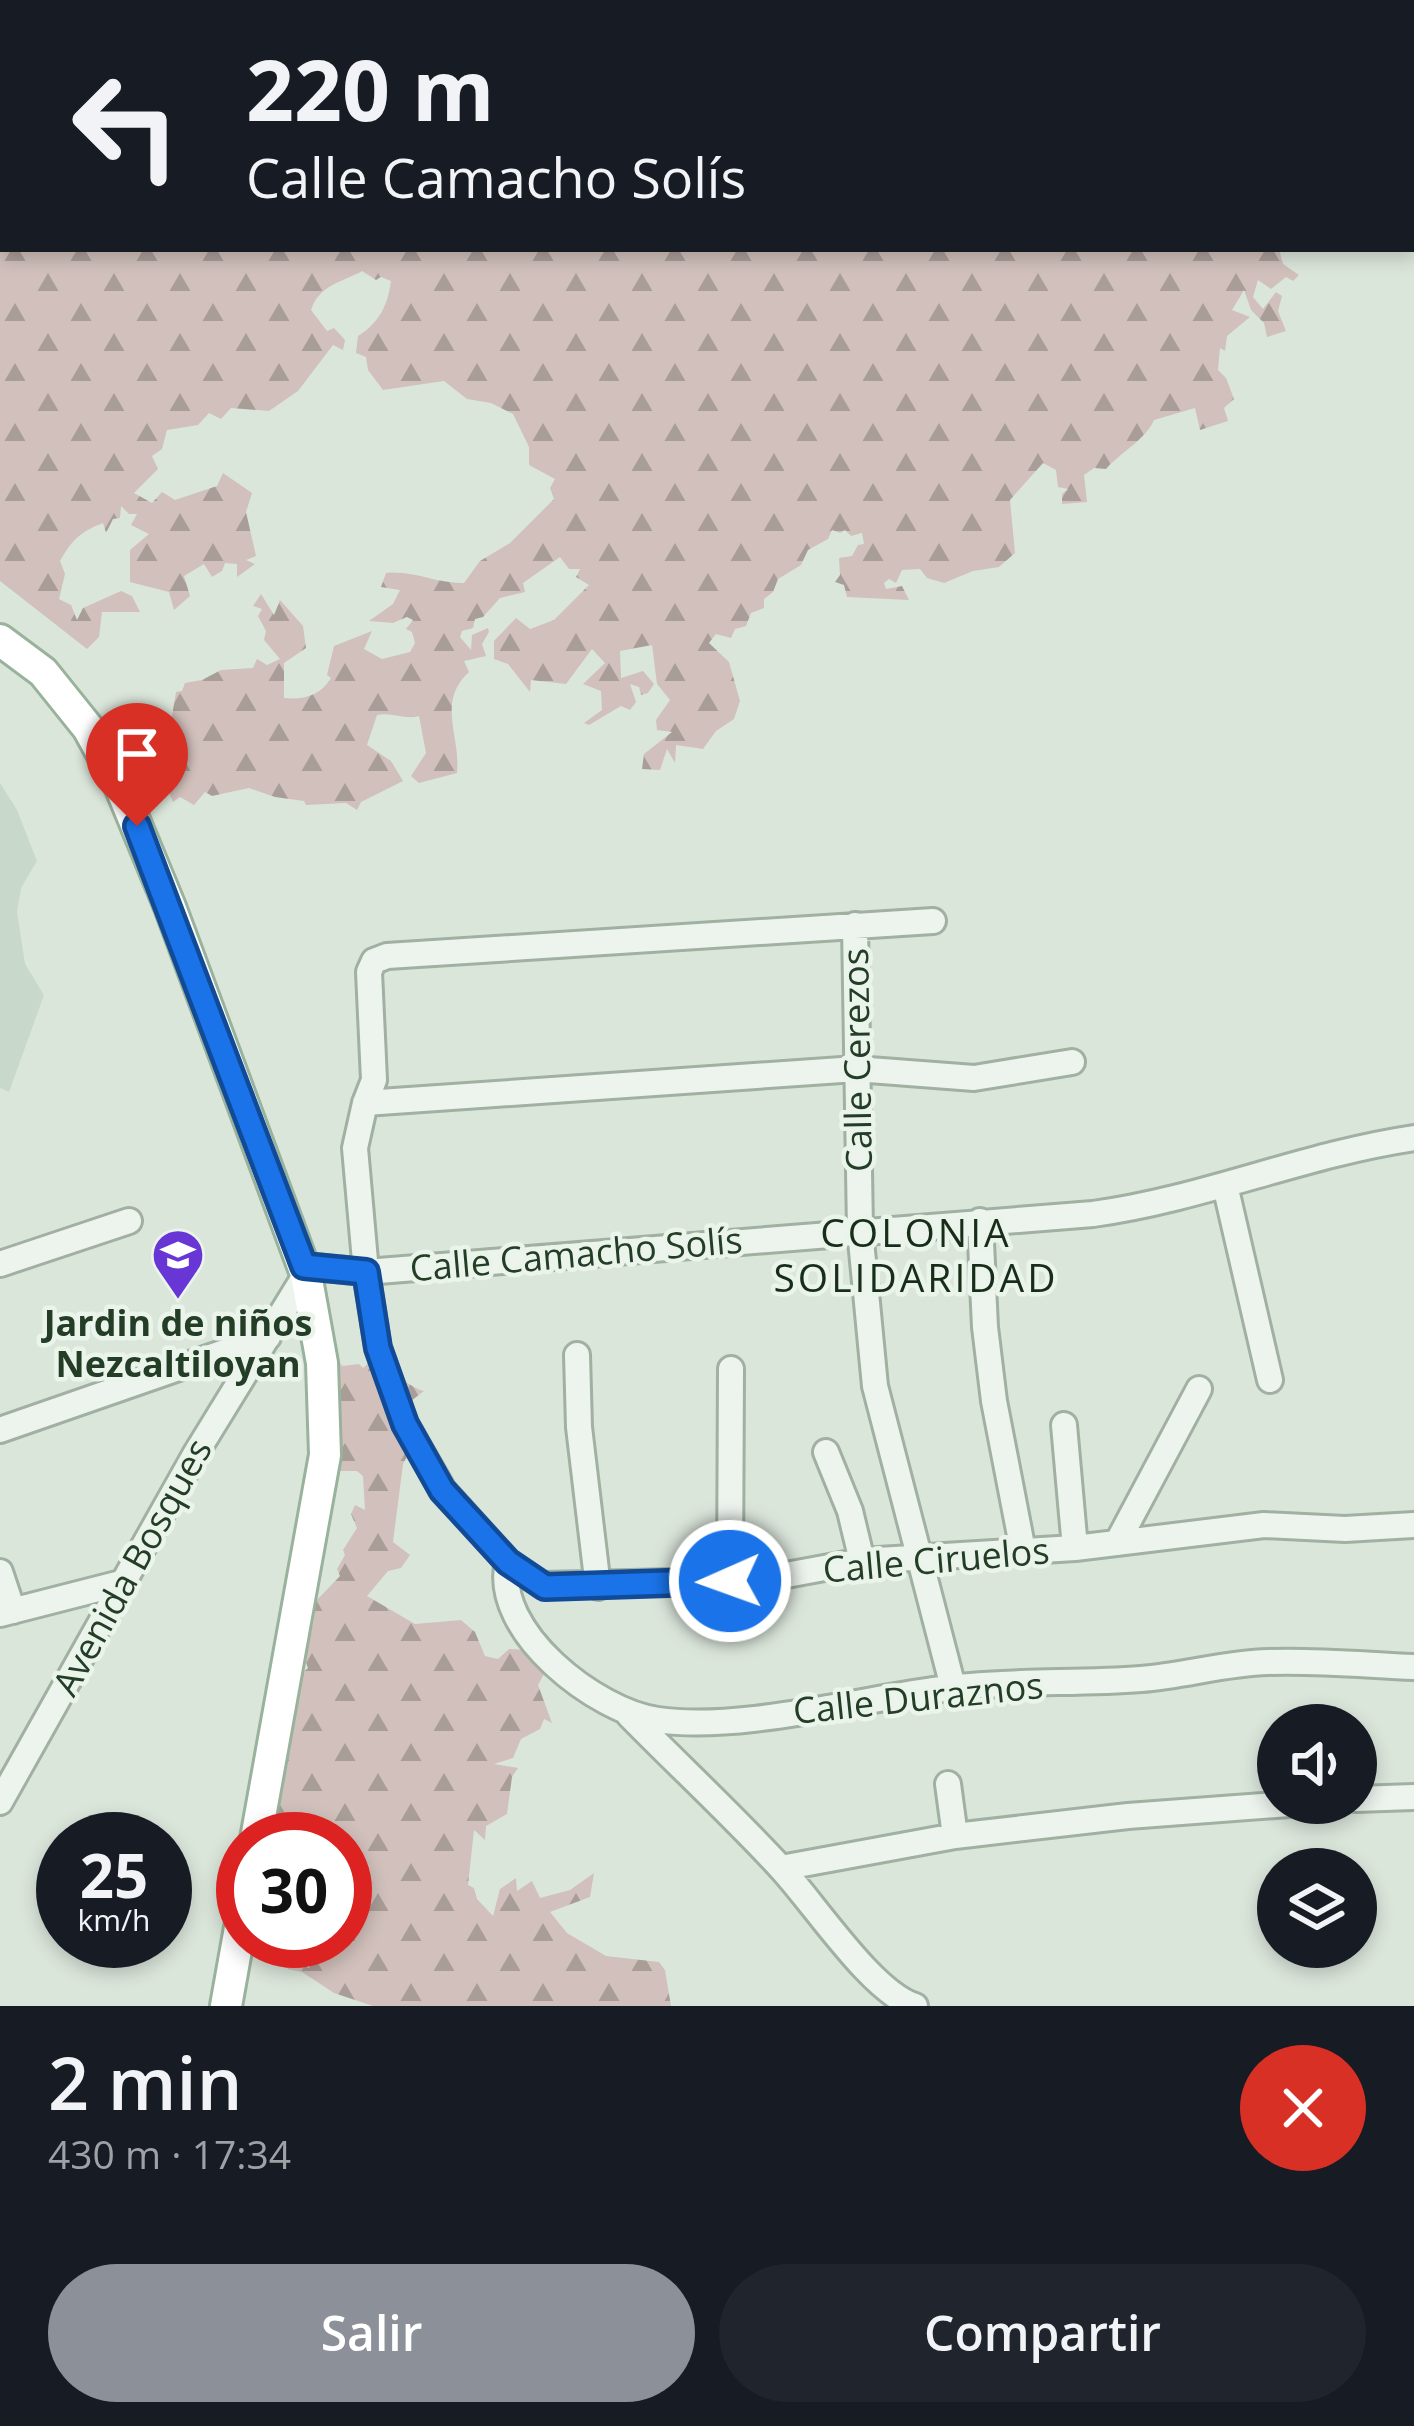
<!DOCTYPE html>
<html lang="es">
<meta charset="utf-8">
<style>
body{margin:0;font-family:"Open Sans",sans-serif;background:#20242c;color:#f1f3f6;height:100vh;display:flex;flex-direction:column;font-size:45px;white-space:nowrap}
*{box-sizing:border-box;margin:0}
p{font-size:39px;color:#9ea1a6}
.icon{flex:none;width:66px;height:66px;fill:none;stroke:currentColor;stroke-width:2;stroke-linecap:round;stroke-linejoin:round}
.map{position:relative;height:2006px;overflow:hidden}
.sheet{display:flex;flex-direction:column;background:#171b24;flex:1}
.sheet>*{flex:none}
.top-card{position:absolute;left:0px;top:0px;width:1416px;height:252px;box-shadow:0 6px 18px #0003;background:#171b24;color:#f1f3f6;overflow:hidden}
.controls{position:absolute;left:1257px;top:1704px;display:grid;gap:24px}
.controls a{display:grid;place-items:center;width:120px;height:120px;border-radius:50%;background:#171b24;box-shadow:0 6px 18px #0003;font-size:60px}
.speed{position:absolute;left:36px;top:1812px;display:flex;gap:24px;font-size:60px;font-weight:700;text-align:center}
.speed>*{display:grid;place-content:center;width:156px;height:156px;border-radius:50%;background:#171b24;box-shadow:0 6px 18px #0003;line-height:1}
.speed small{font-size:30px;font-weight:400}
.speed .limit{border:18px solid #d22;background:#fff;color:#111}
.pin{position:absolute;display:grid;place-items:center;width:102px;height:102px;color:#fff;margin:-123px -51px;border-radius:50% 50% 50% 0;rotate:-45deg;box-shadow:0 0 12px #0007}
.pin .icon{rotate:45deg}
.me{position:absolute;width:132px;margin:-66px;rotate:268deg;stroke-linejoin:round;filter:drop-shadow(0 0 9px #0008)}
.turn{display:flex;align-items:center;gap:42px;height:252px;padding:0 48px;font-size:54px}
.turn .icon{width:156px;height:156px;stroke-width:2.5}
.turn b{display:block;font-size:84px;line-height:102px}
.round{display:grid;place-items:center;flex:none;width:126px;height:126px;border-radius:63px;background:#20242c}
.summary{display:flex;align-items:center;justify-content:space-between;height:204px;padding:0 48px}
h1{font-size:72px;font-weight:600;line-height:90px}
.action{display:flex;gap:24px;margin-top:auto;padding:24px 48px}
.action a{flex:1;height:138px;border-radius:72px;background:#8c9099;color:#fff;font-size:48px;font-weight:600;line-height:138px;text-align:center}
.action a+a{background:#20242c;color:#f1f3f6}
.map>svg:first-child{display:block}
.built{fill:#c8d8ca}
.forest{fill:url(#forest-firs)}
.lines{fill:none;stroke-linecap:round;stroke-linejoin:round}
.minor-casing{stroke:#a0b0a1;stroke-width:30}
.major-casing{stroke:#99b29b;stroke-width:36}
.minor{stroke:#edf4ee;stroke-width:24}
.major{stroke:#fff;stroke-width:30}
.route-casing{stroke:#114b97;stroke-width:30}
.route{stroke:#1a73e8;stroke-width:21}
.labels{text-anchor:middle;stroke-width:9;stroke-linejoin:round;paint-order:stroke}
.street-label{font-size:36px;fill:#243d27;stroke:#eaf4ea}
.poi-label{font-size:36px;font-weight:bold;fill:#243d27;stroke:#eaf4ea}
.neighbourhood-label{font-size:39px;letter-spacing:3px;fill:#172d19;stroke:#eaf4ea}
</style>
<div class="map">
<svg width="1414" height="2006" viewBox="0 0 1414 2006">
<defs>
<pattern id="forest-firs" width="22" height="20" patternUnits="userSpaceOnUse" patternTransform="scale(3)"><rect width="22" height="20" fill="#d1c0bb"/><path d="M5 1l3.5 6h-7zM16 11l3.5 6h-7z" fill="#a99d98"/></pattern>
</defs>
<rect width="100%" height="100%" fill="#dbe6db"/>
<path class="built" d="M0,783L17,810L37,861L21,888L17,912L25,964L44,995L9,1092L0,1088Z"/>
<path class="forest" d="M0,0H377L3,3V249H1279L1283,264L1299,275L1293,281L1286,277L1271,289L1258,280L1253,297L1263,309L1276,292L1282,296L1278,311L1286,331L1267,337L1264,323L1251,310L1244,290L1232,310L1250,317L1227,336L1225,351L1220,348L1218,370L1226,378L1234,399L1224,408L1228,421L1200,430L1195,408L1154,420C1146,439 1120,453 1106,469L1094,468L1084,475L1087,502L1062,504V494L1068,489L1058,487L1056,470L1043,463L1010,500L1015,553L999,567L973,571L944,583L927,578L920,569L902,570L896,583L889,579L884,583L886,589L902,586L909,600L847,597L844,585L835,582L840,575L839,558L852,556L858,545L864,544L862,533L851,536L845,530L840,533L832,530L828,539L808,550L801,565L778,579L773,592L764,599V608L751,613L746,626L735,629L731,638L716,634L709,643L729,662L740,701L734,719L716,731L703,749L676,745L675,763L667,749L660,770L642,769L644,754L672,732L657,730L656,720L670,700L657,684L652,645L620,651L621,678L643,671L654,684L648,693L641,695L639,687L630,684L636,702L630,710L621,706L589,725L584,723L602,710L601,691L583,684L605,663L592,649L566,684L531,680L530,692L508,664L494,659V641L516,618L530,629L554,620L589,585L576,577L580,569H569L560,557L523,583L525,592L500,598L483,617L475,619L473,628L462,631L460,637L471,650L472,635L488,628L489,632L482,644L486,656L464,661L469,672C436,702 461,736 457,773L419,783L411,776L426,753L419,716C406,720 392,712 377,715L367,745L391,761L403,781L361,802L357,810L346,803L306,805L304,801L275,797L249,788L212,796L205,792L194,805L180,797L173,802L147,736L162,734L171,722L176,692L182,691L185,683L202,680L221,670L253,668L257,659L267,665L280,659L264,640L266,631L258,616L262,609L253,606L261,594L274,615L280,600L303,626L306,648L284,663V698C303,700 320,696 331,678L327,675L334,646L372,631L364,649L382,659L410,652L415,643L412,632L406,629L413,620L407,617L393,623L369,621L393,604L400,590L381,587L386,573C414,570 437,584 464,583L480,561L510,543L554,499L550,488L555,479L529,465V447L513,414L491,403L467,399L444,381L383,390L368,370L366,357L356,353L358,336C379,323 388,305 391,281L381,277L376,280L362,271C341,283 320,284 311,310L327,331L334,328L345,340L343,350L333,345L298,391L269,411L231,408L221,419L209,413L198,425L167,430L162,449L152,456L158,469L134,493L152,503L162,492L175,500L217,486L223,473L252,493L246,512L256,556L246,560L255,564L237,577V564L225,563L222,571L212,577L204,564L184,576L190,596L174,610L169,592L130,582V550L149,534L131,525L137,514H129L121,506L120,518L113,519L106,533L103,523C80,532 72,540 60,561L65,574L59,599L71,605L77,620L83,608L121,591L132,596L140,612H102L99,637L87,649L0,581Z
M788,0H1217L1219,3H790Z
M336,1355L342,1366L359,1364L363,1368L373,1359C389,1368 410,1388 424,1391L407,1404L409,1453L403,1464L393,1542L410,1555L401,1568L388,1571L367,1596L415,1624L461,1620L475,1632L485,1656L498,1659L509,1649L531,1650L545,1672L538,1685L552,1723L544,1719L540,1729L521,1739L513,1758L494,1764L518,1768L512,1777L507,1814L486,1826L485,1840L474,1830L468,1885L474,1888L477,1899L493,1916L500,1889L516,1878L517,1891L532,1881L540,1898L570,1890L594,1873L590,1897L550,1912L567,1933L606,1956L659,1962L665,1970L671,2006H373L334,1993L302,1972L287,1969L298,1962L309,1968L314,1953L299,1941H345V1839H251L292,1682L308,1668L298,1641L313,1625L316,1601L340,1576L337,1569L345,1555L343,1550L357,1528L351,1514L355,1505L365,1510L363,1476L357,1471H333L308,1397L321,1357Z"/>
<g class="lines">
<g class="minor-casing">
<path id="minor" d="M933,921L387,956L374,961L369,972L374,1080L365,1103L355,1148L366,1272L378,1348L405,1424L443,1490L508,1562L542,1585L759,1580L862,1561L1075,1548L1264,1525L1345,1529L1414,1525
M855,925L860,1230L875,1386L953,1687
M365,1103L856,1069L974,1078L1072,1062
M1225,1185L1270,1380
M980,1221L985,1327L994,1401L1023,1551
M0,1264L129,1221
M304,1266L366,1272L1093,1214C1203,1199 1305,1154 1414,1138
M577,1355L579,1427L598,1587
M1064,1425L1075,1548
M0,1430L268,1337
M826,1452L850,1511L862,1561
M1117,1543L1199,1389
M508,1562C491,1631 597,1712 658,1720C740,1732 864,1698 949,1688C1012,1680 1077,1684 1141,1679C1183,1676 1225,1663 1268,1662C1316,1660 1366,1665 1414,1667
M0,1572L13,1611
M730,1581L731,1369
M0,1614L125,1582
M629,1715C679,1766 732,1815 780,1867C814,1903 871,1992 915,2006
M948,1784L955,1836
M1356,1799L1414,1797
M0,1802L196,1453L306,1274
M781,1868L955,1836L1128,1816L1302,1803"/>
</g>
<g class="major-casing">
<path id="major" d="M0,640L43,672L88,728L120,786L170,907L306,1274L322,1363L325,1455L256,1839
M226,2006L243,1911"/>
</g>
<use href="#minor" class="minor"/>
<use href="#major" class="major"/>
</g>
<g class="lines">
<g class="route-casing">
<path id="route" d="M137,826L304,1266L366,1272L378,1348L405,1424L442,1490L508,1562L545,1587L730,1581"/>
</g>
<use href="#route" class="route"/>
</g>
<defs>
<g id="school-pin" transform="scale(2.7)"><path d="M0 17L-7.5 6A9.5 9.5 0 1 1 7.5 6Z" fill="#6836d5" stroke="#eaf4ea"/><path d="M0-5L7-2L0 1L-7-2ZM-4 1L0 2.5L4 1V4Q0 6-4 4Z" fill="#fff"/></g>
</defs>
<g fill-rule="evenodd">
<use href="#school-pin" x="178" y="1255"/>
</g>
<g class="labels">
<g class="street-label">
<text transform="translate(857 1060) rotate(-91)" y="13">Calle Cerezos</text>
<text transform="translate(576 1254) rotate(-5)" y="13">Calle Camacho Solís</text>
<text transform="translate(936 1560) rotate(-5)" y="13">Calle Ciruelos</text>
<text transform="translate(132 1567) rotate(-61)" y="13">Avenida Bosques</text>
<text transform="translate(918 1698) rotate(-6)" y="13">Calle Duraznos</text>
</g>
<g class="poi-label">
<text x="178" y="1336">Jardin de niños<tspan x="178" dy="41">Nezcaltiloyan</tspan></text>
</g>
<g class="neighbourhood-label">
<text x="916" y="1247">COLONIA<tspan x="916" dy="45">SOLIDARIDAD</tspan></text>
</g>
</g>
</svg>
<div class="controls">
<a><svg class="icon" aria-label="sound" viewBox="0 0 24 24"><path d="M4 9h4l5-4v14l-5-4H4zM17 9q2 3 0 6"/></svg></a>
<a><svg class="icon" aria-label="layers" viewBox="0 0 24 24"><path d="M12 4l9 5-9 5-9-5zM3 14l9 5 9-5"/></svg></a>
</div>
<div class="speed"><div>25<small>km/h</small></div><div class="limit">30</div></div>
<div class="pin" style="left:137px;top:826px;background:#d93025"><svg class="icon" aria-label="arrive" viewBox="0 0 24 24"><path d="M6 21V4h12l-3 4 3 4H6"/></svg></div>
<svg class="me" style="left:730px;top:1581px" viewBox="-20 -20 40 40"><circle r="17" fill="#1a73e8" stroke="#fff" stroke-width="3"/><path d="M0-11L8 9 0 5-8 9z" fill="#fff"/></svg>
<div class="top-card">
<div class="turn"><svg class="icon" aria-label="left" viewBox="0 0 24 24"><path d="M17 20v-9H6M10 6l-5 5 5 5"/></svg><div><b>220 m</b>Calle Camacho Solís</div></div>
</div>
</div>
<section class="sheet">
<div class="summary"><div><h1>2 min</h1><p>430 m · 17:34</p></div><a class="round" style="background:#d93025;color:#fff"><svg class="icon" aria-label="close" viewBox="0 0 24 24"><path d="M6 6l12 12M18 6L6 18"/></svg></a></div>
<div class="action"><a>Salir</a><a>Compartir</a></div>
</section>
